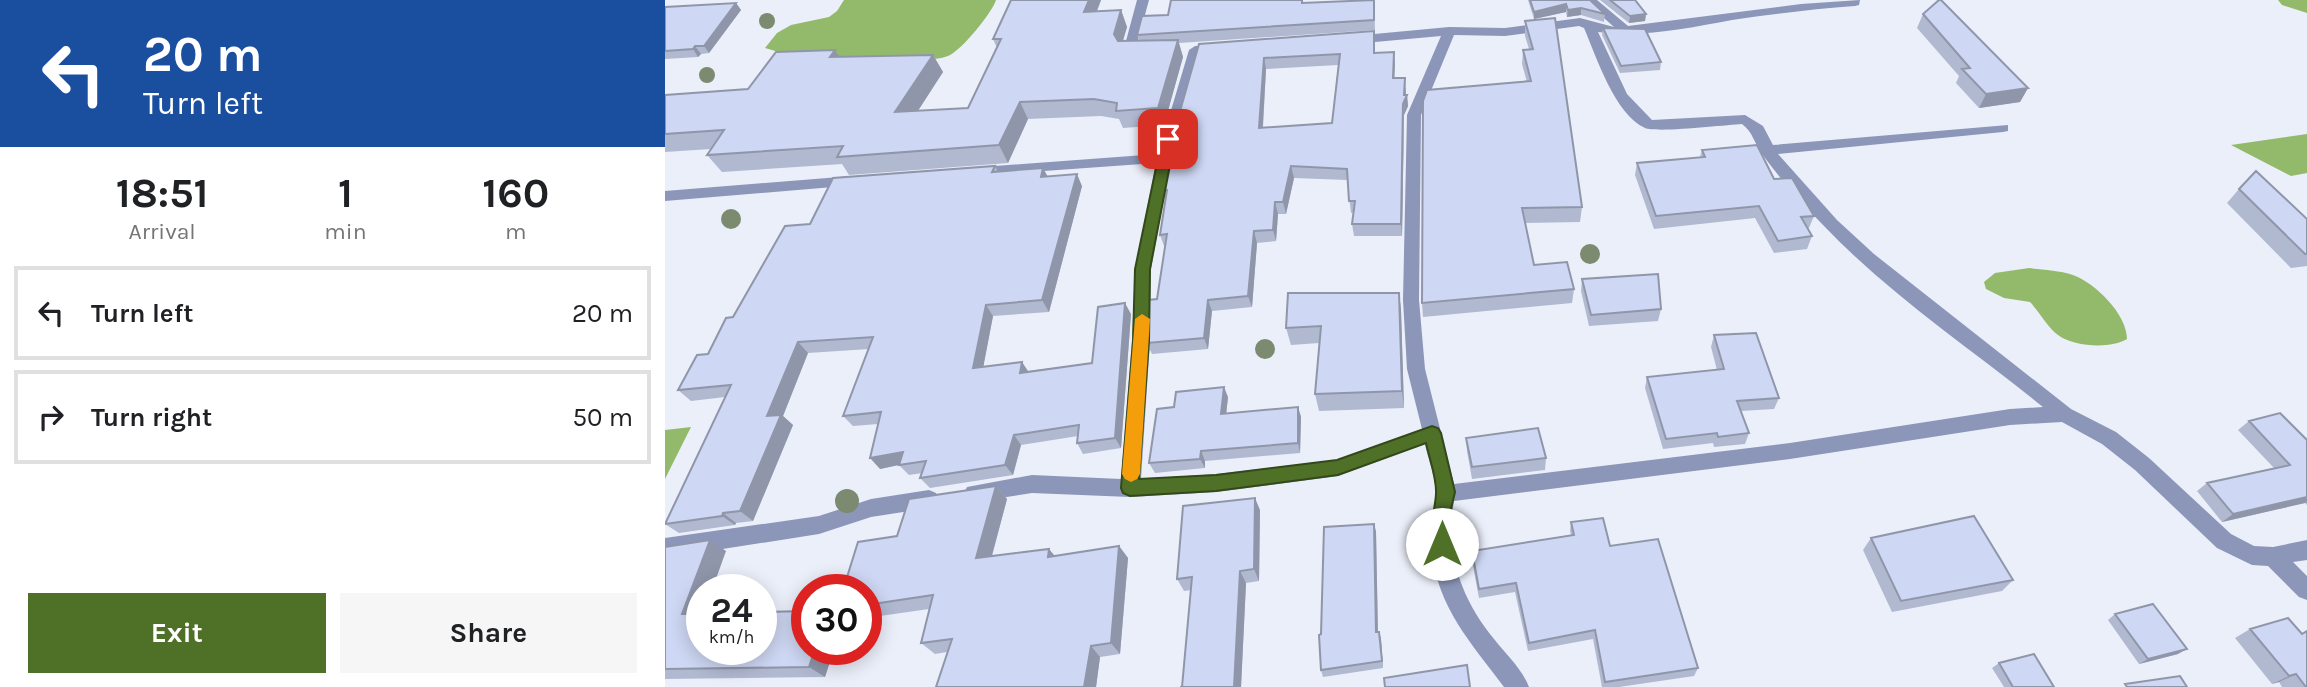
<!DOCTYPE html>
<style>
body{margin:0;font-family:Karla,sans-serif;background:#f6f6f6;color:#202124;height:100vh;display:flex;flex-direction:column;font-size:26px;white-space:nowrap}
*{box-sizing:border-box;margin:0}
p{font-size:23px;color:#757577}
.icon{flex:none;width:38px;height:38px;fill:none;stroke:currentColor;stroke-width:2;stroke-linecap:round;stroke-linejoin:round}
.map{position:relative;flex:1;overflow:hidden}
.sheet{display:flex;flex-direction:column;background:#fff;width:665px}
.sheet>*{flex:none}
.guide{background:#1a4fa0;color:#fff;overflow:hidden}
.speed{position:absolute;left:21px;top:574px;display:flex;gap:14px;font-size:35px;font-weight:700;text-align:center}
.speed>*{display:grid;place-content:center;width:91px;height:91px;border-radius:50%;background:#fff;box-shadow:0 4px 18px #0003;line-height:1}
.speed small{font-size:18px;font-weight:400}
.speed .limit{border:10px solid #d22;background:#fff;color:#111}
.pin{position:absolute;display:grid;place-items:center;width:60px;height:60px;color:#fff;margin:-30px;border-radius:14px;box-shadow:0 4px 10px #0006}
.me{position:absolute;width:77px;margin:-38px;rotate:0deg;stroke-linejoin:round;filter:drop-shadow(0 0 5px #0008)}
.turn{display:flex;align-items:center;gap:24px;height:147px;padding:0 28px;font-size:32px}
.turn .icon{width:91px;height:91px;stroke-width:2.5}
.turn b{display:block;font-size:49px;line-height:60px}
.eta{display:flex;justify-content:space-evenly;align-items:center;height:119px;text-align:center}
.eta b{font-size:42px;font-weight:700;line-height:49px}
.button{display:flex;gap:14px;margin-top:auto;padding:14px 28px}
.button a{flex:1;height:80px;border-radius:0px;background:#4f7027;color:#fff;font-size:28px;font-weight:700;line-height:80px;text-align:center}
.button a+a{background:#f6f6f6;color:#202124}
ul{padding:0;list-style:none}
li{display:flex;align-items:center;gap:21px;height:94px;margin:0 14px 10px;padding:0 14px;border:4px solid #e0e0e0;border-radius:0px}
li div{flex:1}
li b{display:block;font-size:26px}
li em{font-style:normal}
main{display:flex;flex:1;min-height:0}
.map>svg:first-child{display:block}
.water{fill:#93ba6b}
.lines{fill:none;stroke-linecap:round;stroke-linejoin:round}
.canal{fill:#93ba6b;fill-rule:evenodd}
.minor{fill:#8b96b8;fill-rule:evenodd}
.tree{fill:#7c8a70}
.wall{fill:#b1b9d1;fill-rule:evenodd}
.shaded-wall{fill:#9096aa}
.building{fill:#ced7f3;stroke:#9096aa;stroke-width:2;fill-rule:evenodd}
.route{fill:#4f7027;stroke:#334919;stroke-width:2}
.slow{fill:#f59e0b}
</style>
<main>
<section class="sheet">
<div class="guide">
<div class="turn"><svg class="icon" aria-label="left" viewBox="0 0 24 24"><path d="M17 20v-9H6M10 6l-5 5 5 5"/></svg><div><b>20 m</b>Turn left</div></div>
</div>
<div class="eta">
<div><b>18:51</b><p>Arrival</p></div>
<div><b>1</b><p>min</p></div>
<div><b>160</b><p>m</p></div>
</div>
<ul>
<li><svg class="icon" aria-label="left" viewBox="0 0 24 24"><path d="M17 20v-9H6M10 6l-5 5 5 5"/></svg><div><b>Turn left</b></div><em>20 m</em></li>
<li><svg class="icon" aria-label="right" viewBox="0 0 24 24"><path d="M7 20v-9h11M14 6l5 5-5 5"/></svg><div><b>Turn right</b></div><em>50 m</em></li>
</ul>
<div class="button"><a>Exit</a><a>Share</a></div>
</section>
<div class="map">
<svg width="1642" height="687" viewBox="0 0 1642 687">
<rect width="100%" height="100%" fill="#ebeffa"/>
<path class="water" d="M179,0H331C327,13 296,51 283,56C270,61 253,59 239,59C192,61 145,63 100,48L112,33L126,25L164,17L172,11Z
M1642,134V173L1626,176L1566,145Z
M1364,268C1378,270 1394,270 1408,275C1430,283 1462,314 1462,339C1446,349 1409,347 1393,335C1384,329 1373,310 1365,302L1339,298L1321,289L1319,282L1330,273Z
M26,427L0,479V430Z"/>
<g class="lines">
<path class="canal" d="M1613,0H1642V13L1617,5Z"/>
<path class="minor" d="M472,0H484L471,48L479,52L478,55L464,56L458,52Z
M919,0H932L963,26L1136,4L1195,0L1194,5L1190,6C1149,9 1108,14 1067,20C1023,28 978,38 933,32L962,94L987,120L1080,115L1098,126L1108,145L1343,125V131L1338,132L1113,154L1172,220L1209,254L1406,409L1451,432L1484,458L1566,534L1589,546L1608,547L1642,540V560L1628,562L1642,576V600L1634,597L1603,566L1587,565L1552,548L1470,470L1437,444L1397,422L1345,425L1125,459L789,501C780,553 796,599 829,639C841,654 857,669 864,687H839C807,644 772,607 767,551C765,530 772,510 771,491C770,476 763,459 760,444L673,476L551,492L465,497L367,493L309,502L302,499L299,493L302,487L367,475L456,479L467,341L470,269L491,163L309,176L302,171L304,168L493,154L524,50L530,46L560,45V51L535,53L506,158L486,269L485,341L476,479L551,474L673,460L757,429L742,369L738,300L742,115L776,36L688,44L682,40L688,36L784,27L840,28L915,18L949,27ZM914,26L919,28C931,56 950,115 980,128C992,133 1060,125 1077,124C1088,132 1089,143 1097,154C1116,180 1137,204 1160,227C1225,295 1305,348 1378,407L1345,409L1125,443L789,484L760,369L754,300L756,115L789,35L840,36Z
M187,176L192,177L194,181L192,185L0,201V191Z
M264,490L271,493L274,499L271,505L264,508L206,517L154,534L0,558V538L154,516L206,499Z"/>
</g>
<g class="tree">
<circle cx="102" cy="21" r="8"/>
<circle cx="42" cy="75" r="8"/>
<circle cx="66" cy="219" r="10"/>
<circle cx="925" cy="254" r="10"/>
<circle cx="600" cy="349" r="10"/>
<circle cx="182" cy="501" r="12"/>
</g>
<path class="wall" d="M346,0H436L432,11L456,10L462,27L458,40H474L472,35L503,15L639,3L709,0L710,30L514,43L518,57L499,125L458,128L454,119L436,116L363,119L343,163L184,175L177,164L57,172L42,155L46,149L0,152V95L83,89L170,50L174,57L268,55L278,72L253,111L303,108L332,48L328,39Z
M863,0H925L940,14L939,22L916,15L902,17L901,12L869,19Z
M935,0H970L981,14L980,21L964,23Z
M71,3L76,10L44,53L36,54L33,57L0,59V7Z
M1258,14L1363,88L1355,102L1314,108L1291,83L1294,76L1252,28Z
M860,21L917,207L915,222L860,223L869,265L909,289L907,303L758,317L757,303L862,82L857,64L858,50L864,49L860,36Z
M938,28L996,62L995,70L955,73L937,35Z
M709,31L710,53L729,52V78L741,89V95H742L743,106L739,115L737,236H689L687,224L689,212L686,213L682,180L629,178L621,214H613L611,241L592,243L587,307L547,311L543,349L487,354L482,343L492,299L500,246H499L495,235L501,195L500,190L534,44ZM673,65L667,123L598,128L601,69Z
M1037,150L1109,179L1149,216L1144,228H1142L1147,236L1142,249L1109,253L1090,218L989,229L970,175L972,163L1035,157Z
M330,166L333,172L378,168L382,176L417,186L384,312L328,316L318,367L357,362L363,371L427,363L466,314L456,448L418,454L412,443L413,436L356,445L348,475L265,488L255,478L257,473L244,475L234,465L215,469L213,424L188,426L178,416L204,349L143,353L118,416L128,425L88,521L71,523L70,525L14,533L0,524L60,397L26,401L13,390L43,354L68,317L145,224Z
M1574,189L1642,219V266L1626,268L1562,203Z
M917,279L996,309L993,321L924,326L916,291Z
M734,293L736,310L739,408L654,411L650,394L654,343L626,345L621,328Z
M1049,335L1114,398L1109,409L1076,411L1084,433L1080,444L1049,447L1048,443L998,449L980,388L982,377L1052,370L1046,347Z
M563,397L561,414L633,407L636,417L635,453L540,461V468L490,473L484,463Z
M1584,421L1642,440V505L1640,503L1557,522L1532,491L1542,483L1609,468L1573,430Z
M801,438L881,458L880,470L807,479L802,451Z
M331,486L342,499L327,556H390L454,546L463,558L455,654L435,657L431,687H271L282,652L270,654L256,643L264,609L201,618V590L232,536Z
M595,510L594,581L581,583L576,687H515H517L526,590L519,591L512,579Z
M906,522L945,546L1033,668L1029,676L954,687H937L928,639L863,651L850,592L814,598L807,561V551L906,535L905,531Z
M709,524L711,532L713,632H714L716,639L718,668L658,677L656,670V634Z
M1206,538L1348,580L1337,591L1227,612L1198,550Z
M0,547L61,551L37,590V649H169L160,677L0,679Z
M1450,614L1513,654L1474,664L1443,620Z
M1585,629L1637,634L1642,687H1617L1614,682L1607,684L1570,638Z
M1334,663L1389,687H1339L1327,668Z"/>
<path class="shaded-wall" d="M424,0H436L425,29L419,12Z
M71,3L76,10L44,53L39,46Z
M901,4V12L869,19V12Z
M916,8V15L902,17L903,10Z
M456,10L462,27L455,51L449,34Z
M981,14L980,21L964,23L965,16Z
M513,40L518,57L499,125L493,108Z
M30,46L36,54L33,57L28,49Z
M170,50L181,67L165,57Z
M729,52L730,64L729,89L728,78Z
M268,55L278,72L241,129L230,112Z
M599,58L601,69L597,139L594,128Z
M740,78L741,98L742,95L743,106L739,115L737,236L736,224Z
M1363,88L1355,102L1314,108L1321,94Z
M355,102L363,119L343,163L334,145Z
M626,166L629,178L621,214L618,202Z
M378,168L384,179L376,177Z
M412,174L417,186L384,312L377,300Z
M610,202L613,214L611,241L608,230Z
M589,231L592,243L587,307L583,296Z
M734,293L736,310L739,408L737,391Z
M543,300L547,311L543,349L539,338Z
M460,303L466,314L456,448L450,438Z
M321,305L328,316L316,379L308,368Z
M133,342L143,353L118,416L128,425L88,521L75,511L102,416Z
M357,362L364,373H355Z
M559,387L563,397L560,424L556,414Z
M633,407L636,417L635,453L633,443Z
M349,435L356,445L348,475L340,465Z
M536,451L540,461V468L535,459Z
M238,452L247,462L215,469L205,458Z
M331,486L342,499L323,570L311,558Z
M1642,497V502L1640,503L1557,522L1568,514Z
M590,498L595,510L594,581L589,569Z
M58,513L71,523L70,525L57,516Z
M709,524L711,532L713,640L711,632Z
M45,540L61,551L47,590H37V620L17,614Z
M454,546L463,558L455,654L446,643Z
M384,549L394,561L383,557Z
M575,571L581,583L576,687H569Z
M714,632L716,639L718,668L717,661Z
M426,646L435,657L431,687H419Z
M150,649H169L160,677L144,667Z
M1522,649L1513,654L1474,664L1483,659Z
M1631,674L1614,682L1607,684L1624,676Z"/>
<path class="building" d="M346,0H424L419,12L456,10L449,34L453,41L513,40L493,108L451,111L452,103L429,99L355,102L334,145L172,157L178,146L42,155L59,130L0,134V95L83,89L111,52L170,50L165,57L268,55L230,112L303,108L336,39H328Z
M506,0H637V3L709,0V20L472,35L477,16L503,15Z
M865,0H925L940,14L916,8L903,10L901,4L869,12Z
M945,0H970L981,14L965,16Z
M1274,0H1276L1363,88L1321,94L1297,69L1305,68L1258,14Z
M71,3L39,46H30L28,49L0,51V7Z
M890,18L917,207L857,208L869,265L902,262L909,289L757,303L758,101L762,90L866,81L858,50L868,49L860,21Z
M938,28L980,29L996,62L956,66Z
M709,31V53L729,52L728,78H740L739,95H742L738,104L736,224H687L690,201H684L682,169L626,166L618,202H610L608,230L589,231L583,296L543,300L539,338L482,343L483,300L492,299L502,234L495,235L502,190H500L504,150L534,44ZM675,54L667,123L594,128L599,58Z
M1092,145L1109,179L1127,178L1149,216L1136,217L1147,236L1113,241L1094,206L991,216L972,163L1040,157L1037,150Z
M330,166L327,172L378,168L376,177L412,174L377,300L321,305L308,368L357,362L355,373L427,363L433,307L460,303L450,438L412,443L414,425L349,435L340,465L255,478L261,461L234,465L238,452L205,458L216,412L178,416L208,337L133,342L102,416L116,415L75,511L58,513L57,516L0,524L66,385L13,390L32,355L43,354L61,318L68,317L120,226L145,224L168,178Z
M1591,171L1642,219V254H1640L1574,189Z
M993,274L996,309L926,315L917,279Z
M623,293H734L737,391L650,394L656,326L621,328Z
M1091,333L1114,398L1072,401L1084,433L1053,437L1052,433L1001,439L982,377L1059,369L1049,335Z
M559,387L556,414L633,407V443L536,451L535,459L484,463L492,409L509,407L511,392Z
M1615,413L1642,440V497L1568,514L1542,483L1625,465L1584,421Z
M873,428L881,458L807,467L801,438Z
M331,486L311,558L384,549L383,557L454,546L446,643L426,646L419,687H271L287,639L256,643L268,595L201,605V590H178L193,542L232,536L244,499Z
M590,498L589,569L575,571L569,687H515H517L527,577L512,579L518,506Z
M1309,516L1348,580L1236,601L1206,538Z
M938,518L945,546L993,539L1033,668L940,682L930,630L864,643L851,583L814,589L807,551L909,535L906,522Z
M709,524L711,632H714L717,661L656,670L654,635L656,634L659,527Z
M45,540L17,614H37V649H96V612L142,611V649H150L144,667L0,669V547Z
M1488,604L1522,649L1483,659L1450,614Z
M1623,618L1637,634L1642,631V687H1641L1631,674L1624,676L1585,629Z
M1369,654L1389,687H1348L1334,663Z
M802,665L805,687H720L719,678Z
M1515,676L1522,687H1462L1460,684Z"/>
<path class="route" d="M503,135L510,139L485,269L484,341L474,479L551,475L672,460L767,426L773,428L776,433L790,492L785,513L786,544L784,550L777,553L770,550C762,532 770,512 771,494C772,478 764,458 761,443L673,475L551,491L465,496L458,493L456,488L468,341L470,269L497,139Z"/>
<path class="slow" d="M477,314L485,319L475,474L472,479L466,482L460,479L457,474L470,319Z"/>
</svg>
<div class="speed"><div>24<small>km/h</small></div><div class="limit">30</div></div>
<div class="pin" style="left:503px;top:139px;background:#d93025"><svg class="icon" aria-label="arrive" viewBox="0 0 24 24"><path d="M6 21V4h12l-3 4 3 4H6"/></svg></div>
<svg class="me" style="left:777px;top:544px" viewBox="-20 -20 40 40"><circle r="19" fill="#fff"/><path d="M0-13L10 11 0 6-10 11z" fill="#4f7027"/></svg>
</div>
</main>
